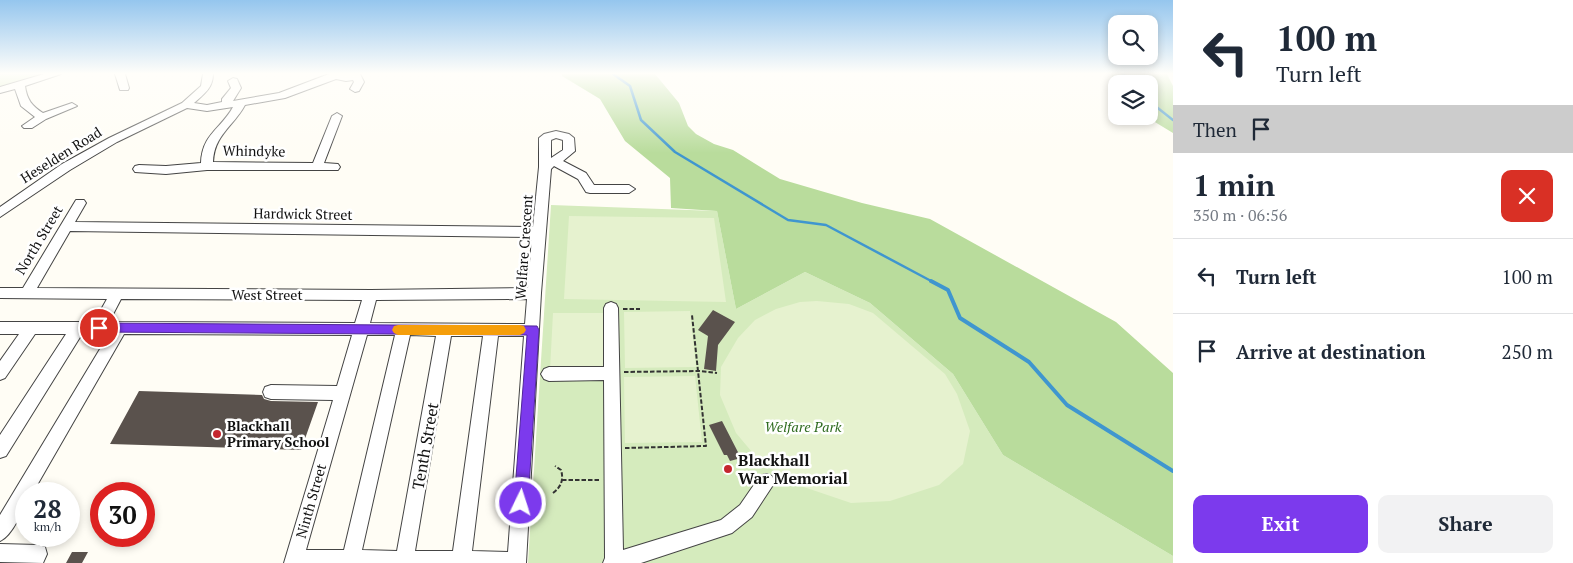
<!DOCTYPE html>
<meta charset="utf-8">
<style>
body{margin:0;font-family:"PT Serif",serif;background:#f2f2f3;color:#1f2937;height:100vh;display:flex;flex-direction:column;font-size:19px;white-space:nowrap}
*{box-sizing:border-box;margin:0}
p{font-size:16px;color:#747a83}
.icon{flex:none;width:28px;height:28px;fill:none;stroke:currentColor;stroke-width:2;stroke-linecap:round;stroke-linejoin:round}
.map{position:relative;flex:1;overflow:hidden}
.panel{display:flex;flex-direction:column;background:#fff;width:400px}
.panel>*{flex:none}
.hud{background:#fff;color:#1f2937;overflow:hidden}
.fabs{position:absolute;left:1108px;top:15px;display:grid;gap:10px}
.fabs a{display:grid;place-items:center;width:50px;height:50px;border-radius:10px;background:#fff;box-shadow:0 2px 8px #0003;font-size:25px}
.speed{position:absolute;left:15px;top:482px;display:flex;gap:10px;font-size:25px;font-weight:700;text-align:center}
.speed>*{display:grid;place-content:center;width:65px;height:65px;border-radius:50%;background:#fff;box-shadow:0 2px 8px #0003;line-height:1}
.speed small{font-size:12px;font-weight:400}
.speed .limit{border:8px solid #d22;background:#fff;color:#111}
.pin{position:absolute;display:grid;place-items:center;width:42px;height:42px;color:#fff;margin:-21px;border:2px solid #fff;border-radius:50%;box-shadow:0 1px 5px #0007}
.me{position:absolute;width:55px;margin:-28px;rotate:4deg;stroke-linejoin:round;filter:drop-shadow(0 0 4px #0008)}
.turn{display:flex;align-items:center;gap:18px;height:105px;padding:0 20px;font-size:22px}
.turn .icon{width:65px;height:65px;stroke-width:2.5}
.turn b{display:block;font-size:35px;line-height:42px}
.then{display:flex;align-items:center;height:48px;padding:0 20px;background:#0003;gap:10px;font-size:19px}
.round{display:grid;place-items:center;flex:none;width:52px;height:52px;border-radius:10px;background:#f2f2f3}
.head{display:flex;align-items:center;justify-content:space-between;height:85px;padding:0 20px}
h1{font-size:30px;font-weight:700;line-height:38px}
.action{display:flex;gap:10px;margin-top:auto;padding:10px 20px}
.action a{flex:1;height:58px;border-radius:10px;background:#7c3aed;color:#fff;font-size:20px;font-weight:700;line-height:58px;text-align:center}
.action a+a{background:#f2f2f3;color:#1f2937}
ul{padding:0;list-style:none}
li{display:flex;align-items:center;gap:15px;height:75px;padding:0 20px;border-top:1px solid #e0e1e3}
li div{flex:1}
li b{display:block;font-size:19px}
li em{font-style:normal}
main{display:flex;flex:1;min-height:0}
.map>svg:first-child{display:block}
.green{fill:#d5ebbd}
.forest{fill:#b9dc9c}
.pitch{fill:#e6f2cf}
.lines{fill:none;stroke-linecap:round;stroke-linejoin:round}
.stream-far1{stroke:#3f96cf;stroke-width:2.5}
.stream{stroke:#3f96cf;stroke-width:4}
.building{fill:#5a524d}
.minor-casing{stroke:#444;stroke-width:2}
.path{stroke:#333;stroke-width:2;stroke-dasharray:4.5 2;stroke-linecap:butt}
.minor{fill:#fff;fill-rule:evenodd}
.route{fill:#7c3aed;stroke:#51269a}
.slow{fill:#f59e0b}
.poi-dot{fill:#c4262e;stroke:#fff;stroke-width:2}
.labels{text-anchor:middle;stroke-width:5;stroke-linejoin:round;paint-order:stroke}
.street-label{font-size:14px;fill:#111;stroke:#fff}
.poi-label{font-size:14px;font-weight:bold;fill:#111;stroke:#fff;text-anchor:start}
.park-label{font-size:14px;font-style:italic;fill:#2f6b1f;stroke:#fff}
.near-street-label{font-size:16px;fill:#111;stroke:#fff}
.near-poi-label{font-size:16px;font-weight:bold;fill:#111;stroke:#fff;text-anchor:start}
</style>
<main>
<div class="map">
<svg width="1173" height="563" viewBox="0 0 1173 563">
<rect width="100%" height="100%" fill="#fffdf5"/>
<path class="green" d="M0,74H51L0,88Z
M551,205L717,211L736,309L805,272L870,303L953,374L1003,455L1173,556V563H528Z"/>
<path class="forest" d="M562,74H655L679,103L688,126L696,134L714,144L733,150L780,179L862,203L930,219L1116,322L1173,373V556L1003,455L953,374L870,303L805,272L736,309L717,211L671,208L670,178L625,141L600,99L562,76Z
M1111,74H1167L1173,86V133L1145,116H1149V84L1116,85Z"/>
<path class="pitch" d="M569,216L714,218L726,302L564,299Z
M817,301L849,304L873,313L945,374L957,394L970,431L963,464L939,485L890,501L851,503L789,482L757,458L736,433L720,395L721,367L738,338L755,320L776,309L800,302Z
M690,311L696,367L625,368L624,312Z
M553,313H608L609,369L550,370Z
M695,376L702,442L625,443L624,377Z"/>
<g class="lines">
<path class="stream-far1" d="M613,74L630,86L641,120L675,152L788,220L826,225L933,282
M1124,74L1131,84
M1149,101L1173,120"/>
<path class="stream" d="M931,281L948,290L960,318L1029,362L1067,405L1173,471"/>
</g>
<path class="building" d="M713,310L735,322L718,345L716,371L704,369L708,336L698,330Z
M139,391L262,395L264,399L271,401L318,402L301,450L110,444Z
M722,421L741,458L730,461L727,455H724L709,425Z
M72,552H88L82,563H66Z"/>
<g class="lines">
<g class="minor-casing">
<path id="minor" d="M44,74H61L25,86C27,100 32,106 43,113L72,103L77,106L46,119L32,128H24L22,126L35,117L21,106L15,89L0,93V87Z
M115,74H125L129,88L128,90H120Z
M203,74H213C213,88 204,94 194,103L207,105L222,102V99L231,88L228,81L233,78L237,79L241,88L233,101L279,93L329,74H360L364,82L359,91L355,92L350,89L354,82L353,80L346,81L336,79L285,98L245,105C233,127 214,135 213,162L313,163L332,116L337,113L342,116L324,163L338,164L340,167L338,170H207L166,174L135,172L133,169L135,166L139,165L166,166L201,163C202,134 221,129 233,107L207,111L187,108L117,142L70,170L0,217V207L62,164L109,138L182,103L201,86Z
M556,131L569,134L574,138L575,151L563,161L586,173L594,185H629L635,189L629,193H590L586,192L578,179L554,166L551,169L541,293L526,563H284L333,400L271,399L265,397L263,392L265,387L271,385L337,386L352,335L124,334L32,494H26C26,507 12,536 0,541V515L109,334H82L6,456L0,458V435L66,334H35L5,378L0,380V361L19,334H0V322H94L107,299L0,298V288H23L76,200H84L86,203L75,222L533,227L539,167V138L544,134ZM556,138L563,140V150L551,158V140ZM70,231L532,237L528,288L371,290L37,288ZM121,299L362,300L355,323L109,322ZM527,299L525,324L370,323L376,300ZM367,335H395L344,550H306ZM410,335L436,336L397,551L362,550ZM451,336H483L453,551H415ZM498,336H524L508,552L472,551Z
M611,302L616,304L618,308L623,550L721,520L740,505L760,476L766,474L772,476L775,482L752,517L732,533L641,563H603L605,558L604,380L549,381L544,379L541,374L544,369L549,367H604V308L606,304Z
M0,544L38,545L45,547L47,554L43,563L0,562Z"/>
</g>
<path class="path" d="M623,309H640
M624,372L699,371L717,373
M625,448L706,446L692,315
M562,480H601
M553,493C561,487 564,480 561,470L555,466"/>
<use href="#minor" class="minor"/>
</g>
<linearGradient id="sky" x2="0" y2="1"><stop stop-color="#95c6ee"/><stop offset="0.48" stop-color="#fffefa"/><stop offset="1" stop-color="#fffefa" stop-opacity="0"/></linearGradient>
<rect width="1173" height="153" fill="url(#sky)"/>
<path class="route" d="M99,323L537,326L539,330L528,503L526,508L521,510L516,508L514,503L527,335L99,332L95,331L93,328L95,324Z"/>
<path class="slow" d="M398,325H520L524,326L526,330L524,333L520,335H398L394,333L392,330L394,326Z"/>
<g class="poi-dot">
<circle cx="217" cy="434" r="5"/>
<circle cx="728" cy="469" r="5"/>
</g>
<g class="labels">
<g class="street-label">
<text transform="translate(254 151) rotate(1)" y="5">Whindyke</text>
<text transform="translate(61 155) rotate(-32)" y="5">Heselden Road</text>
<text transform="translate(303 214) rotate(1)" y="5">Hardwick Street</text>
<text transform="translate(39 240) rotate(-59)" y="5">North Street</text>
<text transform="translate(524 247) rotate(-86)" y="5">Welfare Crescent</text>
<text x="267" y="300">West Street</text>
<text transform="translate(311 501) rotate(-74)" y="5">Ninth Street</text>
</g>
<g class="poi-label">
<text x="227" y="431">Blackhall<tspan x="227" dy="16">Primary School</tspan></text>
</g>
<g class="park-label">
<text x="803" y="432">Welfare Park</text>
</g>
<g class="near-street-label">
<text transform="translate(425 446) rotate(-80)" y="6">Tenth Street</text>
</g>
<g class="near-poi-label">
<text x="738" y="466">Blackhall<tspan x="738" dy="18">War Memorial</tspan></text>
</g>
</g>
</svg>
<div class="fabs">
<a><svg class="icon" aria-label="search" viewBox="0 0 24 24"><circle cx="10" cy="10" r="6"/><path d="M15 15l6 6"/></svg></a>
<a><svg class="icon" aria-label="layers" viewBox="0 0 24 24"><path d="M12 4l9 5-9 5-9-5zM3 14l9 5 9-5"/></svg></a>
</div>
<div class="speed"><div>28<small>km/h</small></div><div class="limit">30</div></div>
<div class="pin" style="left:99px;top:328px;background:#d93025"><svg class="icon" aria-label="arrive" viewBox="0 0 24 24"><path d="M6 21V4h12l-3 4 3 4H6"/></svg></div>
<svg class="me" style="left:521px;top:503px" viewBox="-20 -20 40 40"><circle r="17" fill="#7c3aed" stroke="#fff" stroke-width="3"/><path d="M0-11L8 9 0 5-8 9z" fill="#fff"/></svg>
</div>
<section class="panel">
<div class="hud">
<div class="turn"><svg class="icon" aria-label="left" viewBox="0 0 24 24"><path d="M17 20v-9H6M10 6l-5 5 5 5"/></svg><div><b>100 m</b>Turn left</div></div>
<div class="then">Then<svg class="icon" aria-label="arrive" viewBox="0 0 24 24"><path d="M6 21V4h12l-3 4 3 4H6"/></svg></div>
</div>
<div class="head"><div><h1>1 min</h1><p>350 m · 06:56</p></div><a class="round" style="background:#d93025;color:#fff"><svg class="icon" aria-label="close" viewBox="0 0 24 24"><path d="M6 6l12 12M18 6L6 18"/></svg></a></div>
<ul>
<li><svg class="icon" aria-label="left" viewBox="0 0 24 24"><path d="M17 20v-9H6M10 6l-5 5 5 5"/></svg><div><b>Turn left</b></div><em>100 m</em></li>
<li><svg class="icon" aria-label="arrive" viewBox="0 0 24 24"><path d="M6 21V4h12l-3 4 3 4H6"/></svg><div><b>Arrive at destination</b></div><em>250 m</em></li>
</ul>
<div class="action"><a>Exit</a><a>Share</a></div>
</section>
</main>
